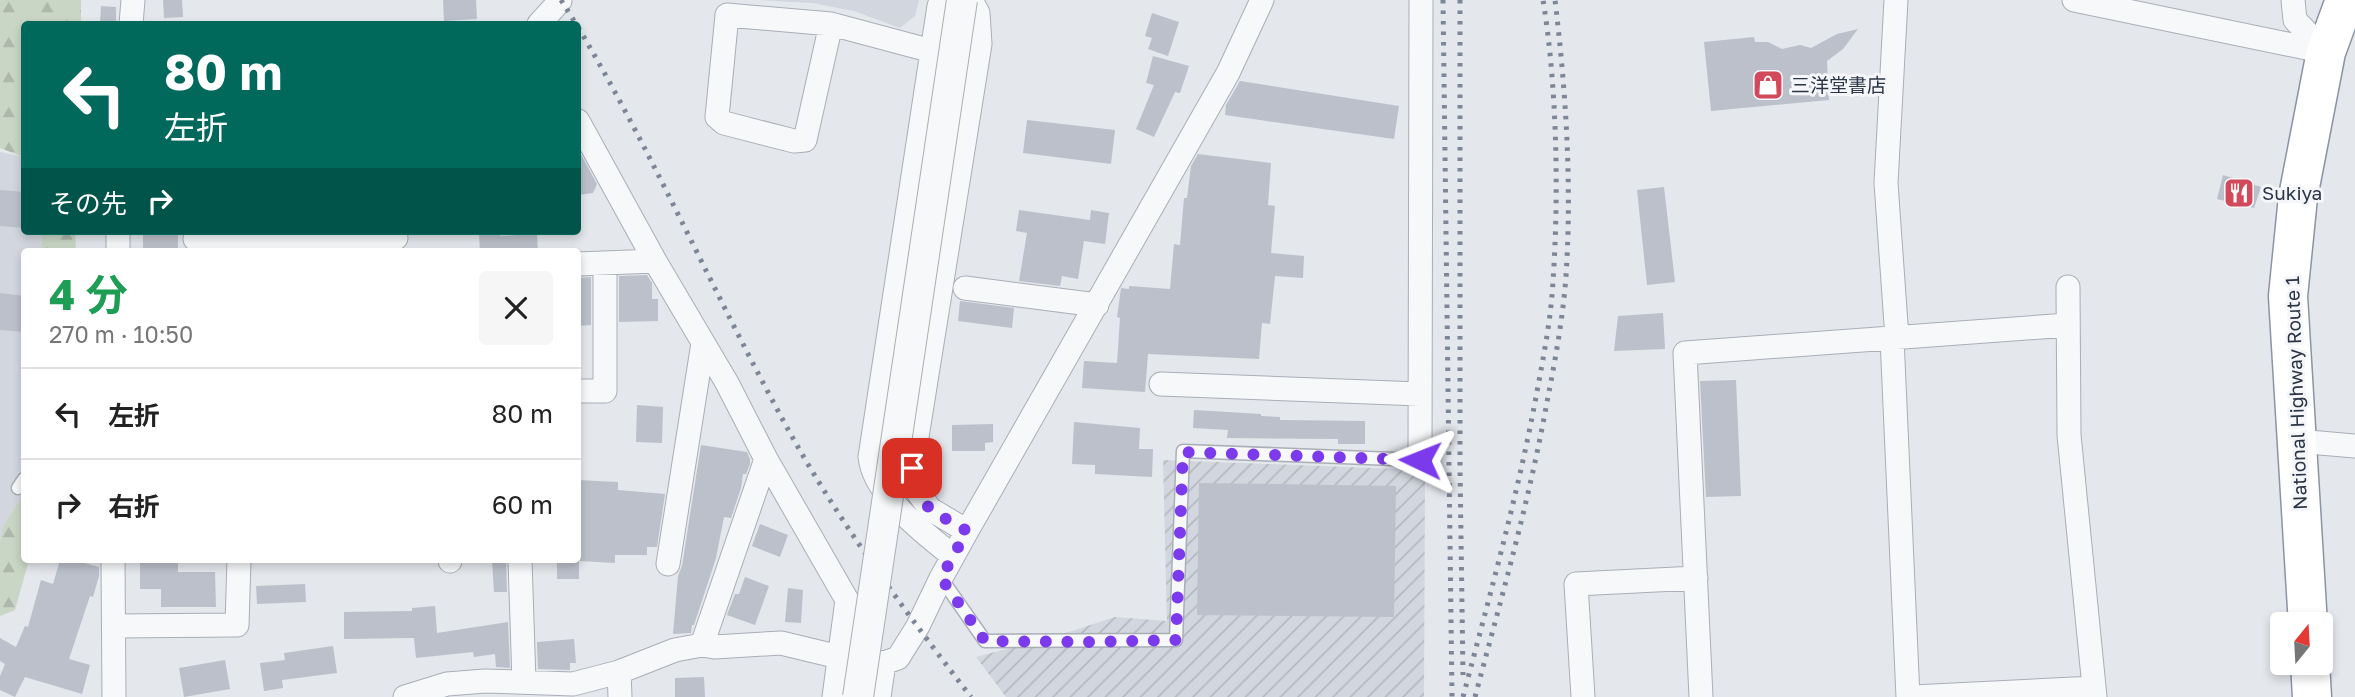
<!DOCTYPE html>
<html lang="ja">
<meta charset="utf-8">
<style>
body{margin:0;font-family:"Golos Text","Noto Sans JP",sans-serif;background:#f6f6f6;color:#222;height:100vh;display:flex;flex-direction:column;font-size:26px;white-space:nowrap}
*{box-sizing:border-box;margin:0}
p{font-size:23px;color:#767676}
.icon{flex:none;width:38px;height:38px;fill:none;stroke:currentColor;stroke-width:2;stroke-linecap:round;stroke-linejoin:round}
.map{position:relative;flex:1;overflow:hidden}
.drawer{position:absolute;left:21px;top:248px;width:560px;height:315px;display:flex;flex-direction:column;background:#fff;border-radius:7px;box-shadow:0 4px 10px #0003}
.drawer>*{flex:none}
.guide{position:absolute;left:21px;top:21px;width:560px;height:214px;border-radius:7px;box-shadow:0 4px 10px #0003;background:#00695c;color:#fff;overflow:hidden}
.needle{width:46px;rotate:18deg}
.buttons{position:absolute;left:2270px;top:612px;display:grid;gap:14px}
.buttons a{display:grid;place-items:center;width:63px;height:63px;border-radius:7px;background:#fff;box-shadow:0 4px 10px #0003;font-size:35px}
.pin{position:absolute;display:grid;place-items:center;width:60px;height:60px;color:#fff;margin:-30px;border-radius:14px;box-shadow:0 4px 10px #0006}
.me{position:absolute;width:77px;margin:-38px;rotate:272deg;stroke-linejoin:round;filter:drop-shadow(0 0 5px #0008)}
.turn{display:flex;align-items:center;gap:24px;height:147px;padding:0 28px;font-size:32px}
.turn .icon{width:91px;height:91px;stroke-width:2.5}
.turn b{display:block;font-size:49px;line-height:60px}
.then{display:flex;align-items:center;height:66px;padding:0 28px;background:#0003;gap:14px;font-size:26px}
.round{display:grid;place-items:center;flex:none;width:74px;height:74px;border-radius:7px;background:#f6f6f6}
.head{display:flex;align-items:center;justify-content:space-between;height:119px;padding:0 28px}
h1{font-size:42px;font-weight:700;line-height:52px;color:#1e9e55}
ul{padding:0;list-style:none}
li{display:flex;align-items:center;gap:21px;height:91px;padding:0 28px;border-top:2px solid #e0e0e0}
li div{flex:1}
li b{display:block;font-size:26px}
li em{font-style:normal}
.map>svg:first-child{display:block}
.built{fill:#d2d6de}
.industrial{fill:url(#industrial-furrows)}
.forest{fill:url(#forest-firs)}
.building{fill:#bbc0ca}
.lines{fill:none;stroke-linecap:round;stroke-linejoin:round}
.service-casing{stroke:#a9aeb7;stroke-width:15}
.minor-casing{stroke:#a9aeb7;stroke-width:25}
.trunk-casing{stroke:#8b94a3;stroke-width:41}
.service{stroke:#f7f8fa;stroke-width:12}
.minor{stroke:#f7f8fa;stroke-width:23}
.trunk{stroke:#fff;stroke-width:38}
.rail{stroke:#7d8696;stroke-width:5;stroke-dasharray:3.5 7;stroke-linecap:butt}
.tertiary-bridge-casing{stroke:#a9aeb7;stroke-width:32;stroke-linecap:butt}
.tertiary-bridge{stroke:#f7f8fa;stroke-width:30}
.route{stroke:#7c3aed;stroke-width:12;stroke-dasharray:0 21.6}
.labels{text-anchor:middle;stroke-width:6;stroke-linejoin:round;paint-order:stroke}
.poi-label{font-size:19px;fill:#2b3445;stroke:#f4f6f9;text-anchor:start}
.street-label{font-size:19px;fill:#2b3445;stroke:#f4f6f9}
</style>
<div class="map">
<svg width="2355" height="697" viewBox="0 0 2355 697">
<defs>
<pattern id="industrial-furrows" width="10" height="10" patternUnits="userSpaceOnUse" patternTransform="scale(1.75)"><rect width="10" height="10" fill="#d2d6de"/><path d="M-1 1l2-2M0 10L10 0M9 11l2-2" fill="none" stroke="#b4b8c0"/></pattern>
<pattern id="forest-firs" width="22" height="20" patternUnits="userSpaceOnUse" patternTransform="scale(1.75)"><rect width="22" height="20" fill="#c9d6c5"/><path d="M5 1l3.5 6h-7zM16 11l3.5 6h-7z" fill="#adb8ab"/></pattern>
</defs>
<rect width="100%" height="100%" fill="#e4e7ec"/>
<path class="built" d="M759,0H919L915,16L900,28L854,11L812,3Z
M0,152L24,157V231H42L41,252H24V472L16,483L24,490V493L3,526L0,542Z"/>
<path class="industrial" d="M1163,460L1425,470L1424,697H1006L976,657L1072,631L1115,617L1167,621Z"/>
<path class="forest" d="M0,0H81V24H24V157L0,148Z
M42,231H75L76,251L105,252H41Z
M24,493V560H29L15,610L0,616V542L3,526Z"/>
<path class="building" d="M163,0H182L183,17L164,18Z
M443,0H476L477,19L444,21Z
M101,6L116,7V24H100Z
M1152,13L1179,22L1168,56L1148,49L1152,38L1145,36Z
M1858,29L1843,49L1827,61L1829,100L1711,111L1704,42L1754,37L1755,42H1768L1782,49L1800,45L1811,48L1837,34Z
M1153,56L1189,66L1180,93L1175,92L1154,137L1136,129L1154,85L1146,83Z
M1240,81L1399,106L1394,139L1225,115L1226,105Z
M1027,120L1115,130L1111,164L1023,153Z
M578,149L597,184L593,193L578,195Z
M1198,154L1271,163L1268,205L1275,206L1271,253L1304,256L1303,278L1275,276L1270,324L1262,323L1259,359L1148,354L1145,392L1082,388L1084,361L1117,363L1120,318L1117,317L1121,288L1129,289V286L1170,289L1174,244L1180,245L1184,198H1187L1191,166Z
M2223,175L2261,187L2254,208L2217,199Z
M1664,187L1675,282L1647,285L1637,190Z
M0,190L24,192V228L0,226Z
M1019,210L1090,220L1091,210L1109,213L1105,244L1084,241L1078,279L1062,276L1060,286L1019,281L1027,233L1016,231Z
M143,231H178V249H143Z
M500,233V236L537,234L538,252H480L479,234Z
M647,275L652,283V299H658V321L619,322V276Z
M591,277V325L578,326V278Z
M0,293L24,296V332L0,330Z
M960,301L1014,308L1012,328L958,321Z
M1663,313L1665,349L1614,351L1618,316Z
M1736,380L1741,496L1706,497L1700,381Z
M637,405L663,407L662,443L636,442Z
M1194,410L1261,414V416L1280,417V420L1365,421V444H1338V439L1227,438L1228,430L1193,428Z
M1074,422L1140,428L1139,449H1153L1152,477L1095,474V465L1072,464Z
M993,424V442L985,443V451H952V425Z
M701,445L747,452L750,459V464L746,474H743L741,488L731,518L724,517L716,558L694,625H692L691,633L673,634L678,576L682,566Z
M578,480L618,482V490L665,494L657,547H647V555H615V563L579,561V579H557V560H578Z
M1199,483L1396,486L1394,617L1197,615Z
M760,524L788,535L780,557L752,546Z
M60,560H74L99,567V576L93,597L90,596L69,659L90,665L82,694L25,677L15,697L0,690V676L5,664L0,661V638L16,647L25,626L28,627L41,580L53,584Z
M140,560H178V572H215L216,607H161V589H140Z
M492,560H506L507,592H494Z
M745,577L769,586L755,625L727,615L735,594H739Z
M305,584L306,602L257,604L256,586Z
M788,588L803,590L801,623L785,622Z
M435,606L437,633L508,622L510,668L496,667L495,654L474,657L473,652L416,658L414,638L344,639V612L412,611V608Z
M574,639L576,663H570V670L538,669L537,642Z
M333,646L337,673L282,680L283,688L264,691L260,663L285,660L284,653Z
M225,660L230,689L184,697L179,668Z
M704,677L705,697H675V678Z"/>
<g class="lines">
<g class="service-casing">
<path id="service" d="M18,488L24,479
M941,578L985,641L1176,640L1183,451L1420,460"/>
</g>
<g class="minor-casing">
<path id="minor" d="M942,0L939,6L870,457C874,495 925,534 953,556
M1896,0L1886,183L1897,338
M2074,0L2326,52
M2293,0L2295,20L2326,52
M131,24L133,0
M539,24L560,1
M831,24L805,140L794,141L724,123L717,117L727,15L831,24L932,51
M578,121L655,261L727,383L766,459L847,600L834,697
M195,239L396,238
M118,252V231
M578,264L655,261
M2068,287L2069,435L2095,697
M965,288L1097,305
M1892,338L1908,697
M1161,384L1420,394
M578,391H605V265
M2297,441L2355,446
M1420,460L1421,0
M967,531L930,509L914,487L912,468L980,44L978,13L971,0
M113,560L114,697
M450,560V561
M520,560L524,682
M668,564L703,343
M114,626L237,625L239,560
M702,645L766,459
M619,672L620,697
M405,697L447,684L485,681L573,684L619,672L675,650L702,645L714,647L781,643L839,657L884,663L898,658L918,626L941,578L967,531L1228,73L1262,0
M879,697L884,663
M1583,697L1576,584L1696,578
M1701,697L1685,353L2068,325
M1913,697L2094,688"/>
</g>
<g class="trunk-casing">
<path id="trunk" d="M2308,625L2288,296L2298,197L2326,52L2345,0
M2310,663L2312,697"/>
</g>
<use href="#service" class="service"/>
<use href="#minor" class="minor"/>
<use href="#trunk" class="trunk"/>
<path class="rail" d="M561,0L576,24
M1443,0L1452,697
M1460,0V468L1463,675
M578,27C651,150 708,281 776,407C830,510 900,605 971,697
M1463,697C1489,598 1517,498 1536,397C1543,359 1551,320 1553,281C1559,194 1557,86 1543,0
M1475,697C1501,599 1529,502 1547,402C1555,361 1563,318 1566,276C1572,184 1566,92 1555,0"/>
<g class="tertiary-bridge-casing">
<path id="tertiary-bridge" d="M858,697L962,0"/>
</g>
<use href="#tertiary-bridge" class="tertiary-bridge"/>
</g>
<g class="lines">
<path class="route" d="M912,468C913,474 912,481 914,486C920,508 949,520 967,531L941,578L985,641L1087,642L1176,640L1183,452L1420,460"/>
</g>
<defs>
<g id="shop-square" transform="scale(1.575)"><rect x="-9" y="-9" width="18" height="18" rx="4" fill="#d1495b" stroke="#f4f6f9"/><path d="M-5-2.5h2.3a2.7 3.5 0 0 1 5.4 0H5L5.5 6h-11ZM-1.5-2.5h3a1.5 2.3 0 0 0-3 0Z" fill="#fff"/></g>
<g id="restaurant-square" transform="scale(1.575)"><rect x="-9" y="-9" width="18" height="18" rx="4" fill="#d1495b" stroke="#f4f6f9"/><path d="M-5-6h1v4h1v-4h1v4h1v-4h1v5L-1.5 .5V6h-2V.5L-5-1ZM5-6V6H3V1.5H1.5Q1.5-4 5-6Z" fill="#fff"/></g>
</defs>
<g fill-rule="evenodd">
<use href="#shop-square" x="1768" y="85"/>
<use href="#restaurant-square" x="2239" y="193"/>
</g>
<g class="labels">
<g class="poi-label">
<text x="1791" y="92">三洋堂書店</text>
<text x="2262" y="200">Sukiya</text>
</g>
<g class="street-label">
<text transform="translate(2296 393) rotate(-92)" y="7">National Highway Route 1</text>
</g>
</g>
</svg>
<div class="buttons">
<a><svg class="needle" viewBox="-14 -14 28 28"><path d="M0-13l5 13h-10z" fill="#e53935"/><path d="M0 13l5-13h-10z" fill="#767676"/></svg></a>
</div>
<div class="pin" style="left:912px;top:468px;background:#d93025"><svg class="icon" aria-label="arrive" viewBox="0 0 24 24"><path d="M6 21V4h12l-3 4 3 4H6"/></svg></div>
<svg class="me" style="left:1420px;top:460px" viewBox="-20 -20 40 40"><path d="M0-17L14 15 0 8-14 15z" fill="#7c3aed" stroke="#fff" stroke-width="4"/></svg>
<div class="guide">
<div class="turn"><svg class="icon" aria-label="left" viewBox="0 0 24 24"><path d="M17 20v-9H6M10 6l-5 5 5 5"/></svg><div><b>80 m</b>左折</div></div>
<div class="then">その先<svg class="icon" aria-label="right" viewBox="0 0 24 24"><path d="M7 20v-9h11M14 6l5 5-5 5"/></svg></div>
</div>
<section class="drawer">
<div class="head"><div><h1>4 分</h1><p>270 m · 10:50</p></div><a class="round"><svg class="icon" aria-label="close" viewBox="0 0 24 24"><path d="M6 6l12 12M18 6L6 18"/></svg></a></div>
<ul>
<li><svg class="icon" aria-label="left" viewBox="0 0 24 24"><path d="M17 20v-9H6M10 6l-5 5 5 5"/></svg><div><b>左折</b></div><em>80 m</em></li>
<li><svg class="icon" aria-label="right" viewBox="0 0 24 24"><path d="M7 20v-9h11M14 6l5 5-5 5"/></svg><div><b>右折</b></div><em>60 m</em></li>
</ul>
</section>
</div>
